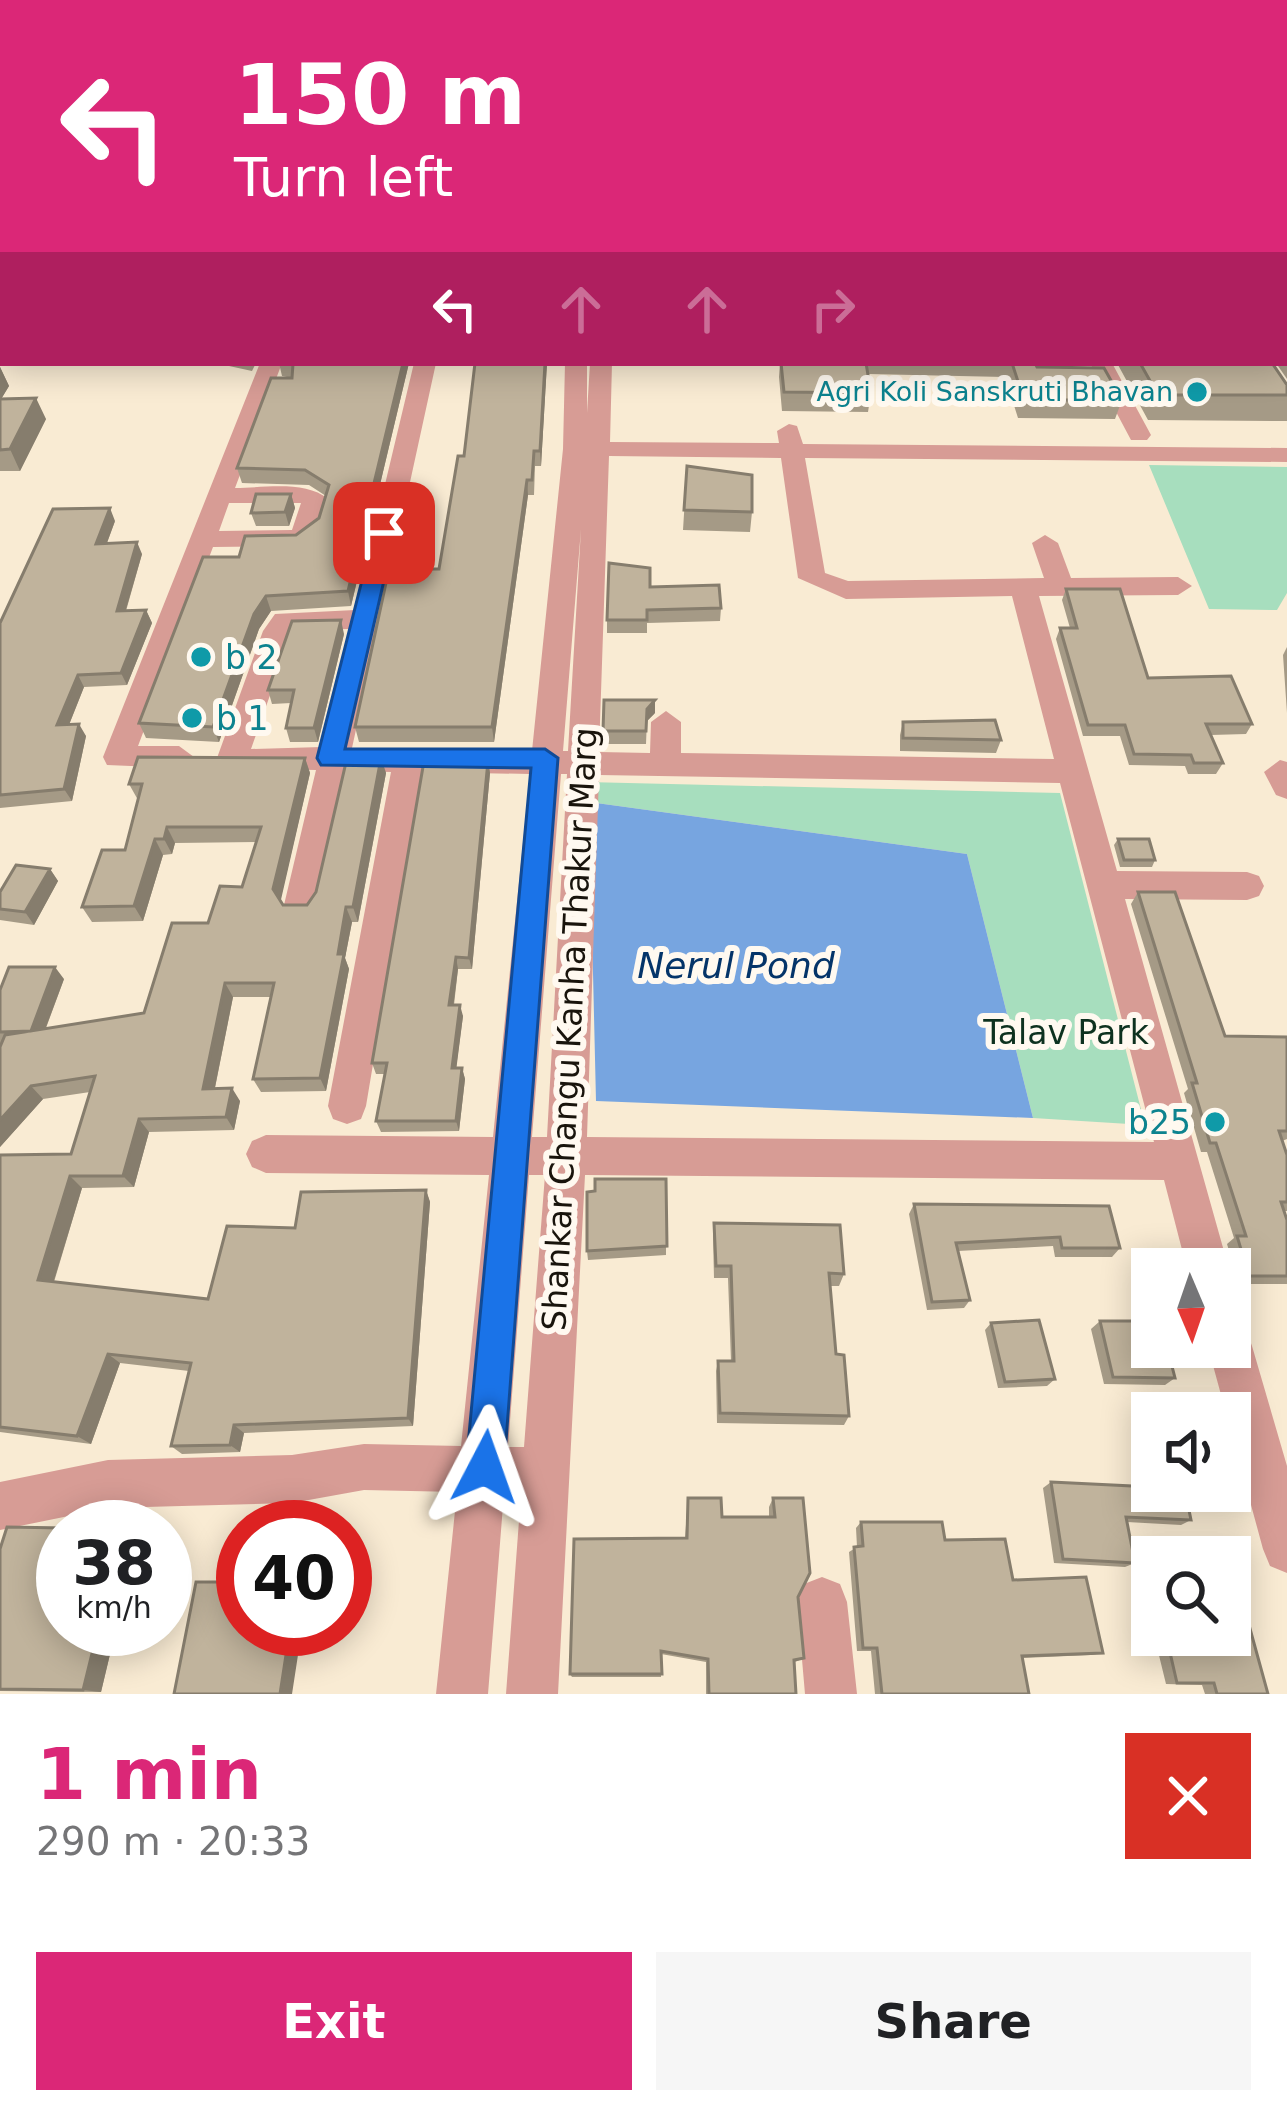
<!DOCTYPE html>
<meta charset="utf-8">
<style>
body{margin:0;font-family:"DejaVu Sans",sans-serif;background:#f6f6f6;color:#202124;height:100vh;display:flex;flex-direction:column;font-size:45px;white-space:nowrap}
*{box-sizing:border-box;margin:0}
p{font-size:39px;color:#757577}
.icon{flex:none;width:66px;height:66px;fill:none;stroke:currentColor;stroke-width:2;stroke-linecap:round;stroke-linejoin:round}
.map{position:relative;height:1694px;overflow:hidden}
.sheet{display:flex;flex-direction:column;background:#fff;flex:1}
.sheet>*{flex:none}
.hud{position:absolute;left:0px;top:0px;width:1287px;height:366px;box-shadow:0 6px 30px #0003;background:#db2777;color:#fff;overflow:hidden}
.needle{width:78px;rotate:178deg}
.tools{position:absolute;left:1131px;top:1248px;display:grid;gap:24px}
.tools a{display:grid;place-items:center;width:120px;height:120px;border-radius:0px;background:#fff;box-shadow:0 6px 30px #0003;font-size:60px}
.speed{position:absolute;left:36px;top:1500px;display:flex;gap:24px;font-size:60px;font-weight:700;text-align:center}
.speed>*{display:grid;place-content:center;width:156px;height:156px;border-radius:50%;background:#fff;box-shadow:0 6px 30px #0003;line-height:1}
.speed small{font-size:30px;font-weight:400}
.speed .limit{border:18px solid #d22;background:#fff;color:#111}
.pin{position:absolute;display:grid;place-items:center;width:102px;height:102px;color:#fff;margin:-51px;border-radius:24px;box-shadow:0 6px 18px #0006}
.me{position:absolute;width:132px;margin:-66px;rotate:4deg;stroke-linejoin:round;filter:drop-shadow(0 0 9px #0008)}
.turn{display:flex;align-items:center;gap:42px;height:252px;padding:0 36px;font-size:54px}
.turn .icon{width:156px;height:156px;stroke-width:2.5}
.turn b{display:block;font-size:84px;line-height:102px}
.lanes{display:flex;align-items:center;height:114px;padding:0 36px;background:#0003;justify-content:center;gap:60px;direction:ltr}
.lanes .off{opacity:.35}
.round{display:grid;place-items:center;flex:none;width:126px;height:126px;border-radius:0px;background:#f6f6f6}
.overview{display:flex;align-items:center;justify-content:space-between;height:204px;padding:0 36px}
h1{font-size:72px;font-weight:600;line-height:90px;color:#db2777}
.action{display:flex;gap:24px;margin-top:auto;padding:24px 36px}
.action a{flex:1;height:138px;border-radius:0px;background:#db2777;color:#fff;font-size:48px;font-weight:600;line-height:138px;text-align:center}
.action a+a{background:#f6f6f6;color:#202124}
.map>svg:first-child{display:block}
.green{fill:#a7debe}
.water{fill:#77a5e0}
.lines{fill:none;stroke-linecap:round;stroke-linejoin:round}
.path{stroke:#908676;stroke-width:3;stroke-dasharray:4.5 4.5;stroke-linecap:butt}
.minor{fill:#d79c95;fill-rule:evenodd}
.wall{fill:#a59a86}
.shaded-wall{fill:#867d6d}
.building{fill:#c0b39c;stroke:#867d6d;stroke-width:3}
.route{fill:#1a73e8;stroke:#114b97;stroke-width:3}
.culture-dot{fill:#0f9aa8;stroke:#fff9f0;stroke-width:4.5}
.labels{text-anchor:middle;stroke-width:12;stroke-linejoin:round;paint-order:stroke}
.far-culture-label{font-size:27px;fill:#0d838f;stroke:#fff9f0;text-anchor:end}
.culture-label{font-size:33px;fill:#0d838f;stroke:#fff9f0;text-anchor:start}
.street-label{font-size:33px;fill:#19140c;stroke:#fff9f0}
.park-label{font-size:33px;fill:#0d311f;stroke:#fff9f0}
.water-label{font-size:36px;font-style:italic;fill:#043469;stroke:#fff9f0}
</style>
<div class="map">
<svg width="1287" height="1694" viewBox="0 0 1287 1694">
<rect width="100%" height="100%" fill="#f9ebd3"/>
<path class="green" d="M1149,465L1287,467V593L1277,610L1209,609Z
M586,782L1060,793L1145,1125L1033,1118L967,854L589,802Z"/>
<path class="water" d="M986,0H1287V253L1284,3H982Z
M589,802L967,854L1033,1118L596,1101Z"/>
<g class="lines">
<path class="path" d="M964,3L969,0"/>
<path class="minor" d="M3,64V74L0,75V65Z
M260,363H282L235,488C264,488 305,480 328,499L319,532L298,546L213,547L138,746H179L194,757L179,768L107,765L103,757ZM229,503H301L292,530L219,531Z
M414,363H436L352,748L532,751L563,449L565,363H587V413L590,363H612L610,442L779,443L777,431L789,424L797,426L803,444L1287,448V462L805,458L825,573L848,581L1044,578L1032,543L1045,535L1058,543L1071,578L1178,577L1192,586L1178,595L1039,596L1117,871L1247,872L1259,876L1264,886L1259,896L1247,900L1125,899L1229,1269H1187L1164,1180L585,1175L558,1694H506L521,1494L504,1493L488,1694H436L457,1492L364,1490L292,1503L108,1508L0,1530V1482L108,1460L292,1455L364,1444L461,1446L489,1175L266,1173L252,1167L246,1154L252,1141L266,1135L493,1137L530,774L422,772L366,1106L361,1119L347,1124L333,1119L328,1106L391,772L347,771L318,905L313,915H289L284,905L316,770L261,769L247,761L233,769L217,758L263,631L275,614L355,610ZM609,456L781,458L798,578L846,599L1012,596L1054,759L681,753V722L666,711L651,722L650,753L599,752ZM581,529L568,751H563ZM350,629L322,747L251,749L293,630ZM561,774H567L547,1137H532ZM599,775L1060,783L1154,1142L587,1137ZM529,1175H545L524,1447H508Z
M1090,363H1112L1151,435L1147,440H1131Z
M1280,760L1287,762V799L1276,795L1264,772Z
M1230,1324L1246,1330L1252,1346L1287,1466V1573L1270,1566L1263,1549L1208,1347H1230Z
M822,1577L840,1584L847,1602L857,1694H805L797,1602L804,1584Z"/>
</g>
<path class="wall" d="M3,264V311H0V267Z
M1284,312L1287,317V379L1276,363H1284Z
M228,363H256L252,371L229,366Z
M279,363H409L351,606L271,611L259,629L219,742L146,738L139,723L239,557L296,535L319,518L326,496L309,485L242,483L237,468L292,378L282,376Z
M547,363L541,466H535L534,495H528L494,742H359L355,727Z
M780,363H1035L1037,367L1122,400L1115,419L1018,418L1005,377L868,374L871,393L868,412L782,411L779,377Z
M1117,363H1272L1287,385V421L1148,420Z
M0,367L9,386L1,399L46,419L20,471H0Z
M687,466L752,512L750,532L683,530Z
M291,494L295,508L289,526H256L251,513Z
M115,521L107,543L142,554L126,611L146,610L152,623L127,685L84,687L69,725L86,736L72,801L0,808V623Z
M650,587L721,608L720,621L647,623V633H607V620Z
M1066,589L1148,678L1252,724L1246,734L1211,735L1223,763L1216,774H1188L1185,766L1129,765L1120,736H1083L1056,639L1060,628H1070L1062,600Z
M344,634L318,742H290L286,728L291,703L272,704L268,690Z
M1287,647V713L1283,655Z
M655,713L646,722V744H604L603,731Z
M903,722L1001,740L996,753L900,751V735Z
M305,758L310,773L280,901L283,905H307L316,892L381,758L386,773L358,922H352L345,958L349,969L326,1091L261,1092L253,1079L271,997H233L215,1088L240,1101L234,1130L149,1132L134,1187L82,1188L54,1282L208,1299L295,1228L426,1190L430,1202L413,1426L244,1433L240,1452L182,1454L171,1446L189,1371L120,1363L91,1444L0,1432V1155L71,1154L90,1092L43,1099L0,1147V990L64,979L46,1028L144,1013L208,923L242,887L256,842L175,843L172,854L163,855L143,921L92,922L82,907L125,850L138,800L129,784Z
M488,761L490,773L472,969H458L454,1005L463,1016L456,1068H462L465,1079L459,1131L381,1132L376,1121L385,1074H376L372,1063Z
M1118,839L1155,860L1152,867H1120L1114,845Z
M50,869L58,881L34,925L0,920V892Z
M1138,892L1225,1036L1287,1037V1139L1282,1141L1287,1155V1211H1284L1287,1220V1284H1239L1227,1244L1234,1238L1207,1152H1201L1184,1093L1188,1089L1131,904Z
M666,1179V1255L588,1260L587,1251L595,1191Z
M914,1204L1120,1248L1112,1257H1055L1053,1246L958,1251L970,1300L964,1308L927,1310L909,1214Z
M714,1223L844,1274L839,1286H830L836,1354L849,1416L844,1425L717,1423L716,1371L718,1361H731L728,1278H714L713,1237Z
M1100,1321L1175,1378L1165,1385L1104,1384L1091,1329Z
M991,1323L1055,1379L1047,1386L998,1388L985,1330Z
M1051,1482L1191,1520L1181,1525L1127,1522L1135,1563L1125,1567L1054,1563L1043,1488Z
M688,1498L722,1517H769V1507L773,1498L798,1597L804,1658L795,1662L796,1694H706V1662L661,1654V1677H572L570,1674L685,1538Z
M861,1522L945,1540L1013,1580L1103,1653L1090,1655L1023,1658L1029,1694H875L871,1651H857L849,1552L857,1547L856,1528Z
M0,1549L63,1629H116L101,1692L0,1691Z
M1152,1585V1625L1143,1588Z
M1154,1635H1230L1268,1694H1205L1202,1685L1166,1684Z"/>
<path class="shaded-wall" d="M0,0H25L20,3H3V12L0,14Z
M403,363H409L351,606L348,591Z
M545,363H547L541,466L540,451Z
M0,367L9,386L0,401Z
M36,398L46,419L20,471L10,449Z
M527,480L528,495L494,742L492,727Z
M291,494L295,508L289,526L285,512Z
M110,508L115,521L102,556L96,544Z
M137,542L142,554L122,623L117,611Z
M266,596L271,611L259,629L219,742L213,727L254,614Z
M146,610L152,623L127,685L121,673Z
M341,620L344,634L318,742L314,728Z
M78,675L84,687L64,737L57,725Z
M655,700V713L646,722V744L647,709Z
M79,724L86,736L72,801L64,789Z
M305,758L310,773L280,904L273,889Z
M381,758L386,773L358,922L353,907Z
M488,761L490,773L472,969L469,958Z
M167,827L175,843L172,854L164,839Z
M155,839L163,855L143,921L134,906Z
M50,869L58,881L34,925L25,912Z
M346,907L352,922L345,958L349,969L326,1091L320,1078Z
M456,957L458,969L452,1016L449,1005Z
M55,967L64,979L40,1043L31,1032Z
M225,983L233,997L212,1102L203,1089Z
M460,1005L463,1016L455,1079L452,1068Z
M462,1068L465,1079L459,1131L456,1121Z
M31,1086L43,1099L0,1147V1120Z
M232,1088L240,1101L234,1130L226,1117Z
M139,1119L149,1132L134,1187L123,1176Z
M70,1176L82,1188L51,1290L38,1280Z
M426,1190L430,1202L413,1426L408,1418Z
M108,1354L120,1363L91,1444L77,1436Z
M234,1425L244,1433L240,1452L230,1445Z
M98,1629H116L101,1692L83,1690Z
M290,1629H302L292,1694H280Z"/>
<path class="building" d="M3,264V290H0V267Z
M1284,312L1287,317V337L1284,336Z
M289,363H403L348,591L266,596L254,614L213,727L139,723L203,557H239L245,536L296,535L319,518L329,485L305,470L237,468L271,378H292L293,364Z
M475,363H545L540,451H534L532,480H527L492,727H355L389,569H439L458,456H464Z
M781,363H866L871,393L784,392Z
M1012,363H1035L1037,367L1104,368L1122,400H1024Z
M1140,363H1272L1287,385V395H1158Z
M36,398L10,449L0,450V399Z
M687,466L752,475V512L684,510Z
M256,494H291L285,512L251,513Z
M110,508L96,544L137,542L117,611L146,610L121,673L78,675L57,725L79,724L64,789L0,795V623L53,509Z
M609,563L650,568V587L719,585L721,608L647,610V620H607Z
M1066,589H1120L1148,678L1231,676L1252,724H1206L1223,763H1194L1191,755L1134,754L1125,725H1088L1060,628H1077Z
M341,620L314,728H286L294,690H268L292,621Z
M604,700H655L647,709L646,731H603Z
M995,720L1001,740L903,738V722Z
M138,757L305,758L273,889L283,905H307L316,892L347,758H381L353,907H346L338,954H344L320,1078L253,1079L274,983H225L203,1089L232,1088L226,1117L139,1119L123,1176H70L38,1280L208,1299L227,1226L295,1228L301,1192L426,1190L408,1418L234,1425L230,1445L171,1446L191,1363L108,1354L77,1436L0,1427V1155L71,1154L95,1076L31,1086L0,1120V1047L5,1035L144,1013L172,923H208L220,886L242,887L261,827H167L164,839H155L134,906L82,907L102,850H125L142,784H129Z
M424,761H488L469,958L456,957L449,1005H460L452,1068H462L456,1121H376L387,1063H372Z
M1118,839H1149L1155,860H1124Z
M16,865L50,869L25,912L0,909V892Z
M1138,892H1175L1225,1036L1287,1037V1131H1279L1287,1155V1202H1281L1287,1220V1276H1249L1237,1236H1246L1216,1143H1210L1192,1083H1197Z
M9,967H55L31,1031L0,1032V990Z
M595,1179H666L667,1246L587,1251V1192L595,1191Z
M914,1204L1109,1206L1120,1248H1062L1060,1237L956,1243L970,1300L932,1302Z
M714,1223L840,1225L844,1274L829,1273L836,1354L844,1355L849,1416L720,1413L718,1361H734L731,1266H716Z
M1039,1320L1055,1379L1005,1382L991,1323Z
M1100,1321H1152V1347H1167L1175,1378L1113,1377Z
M1051,1482L1152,1487V1491H1185L1191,1520L1126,1517L1135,1563L1063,1559Z
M688,1498H721L722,1517H775L773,1498H803L810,1573L798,1597L804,1658L794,1660L796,1694H709L708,1659L661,1651L662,1674H570L574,1539L687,1538Z
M861,1522H942L945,1540L1005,1539L1013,1580L1086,1577L1103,1653L1022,1656L1029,1694H882L877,1648H863L854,1547L863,1546Z
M7,1527L63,1528V1629H98L83,1690L0,1689V1549Z
M196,1582H243V1629H290L280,1694H174Z
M1230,1585H1238L1268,1694H1217L1214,1683H1177L1166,1635H1230Z"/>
<path class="route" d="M384,527L395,533L345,749H545L558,758L504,1467L499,1481L485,1487L471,1481L466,1467L531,768L321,765L317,758L374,533Z"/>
<g class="culture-dot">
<circle cx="1197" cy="392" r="12"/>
<circle cx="201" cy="657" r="12"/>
<circle cx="192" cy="718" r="12"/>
<circle cx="1215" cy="1122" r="12"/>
</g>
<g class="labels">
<g class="far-culture-label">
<text x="1173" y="401">Agri Koli Sanskruti Bhavan</text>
</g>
<g class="culture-label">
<text x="225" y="669">b 2</text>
<text x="216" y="730">b 1</text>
<text x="1191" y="1134" text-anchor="end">b25</text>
</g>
<g class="street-label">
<text transform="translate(569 1029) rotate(-87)" y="12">Shankar Changu Kanha Thakur Marg</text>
</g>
<g class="park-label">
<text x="1066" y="1044">Talav Park</text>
</g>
<g class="water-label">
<text x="736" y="978">Nerul Pond</text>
</g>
</g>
</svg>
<div class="tools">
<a><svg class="needle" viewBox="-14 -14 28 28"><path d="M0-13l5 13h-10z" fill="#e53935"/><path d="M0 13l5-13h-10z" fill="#757577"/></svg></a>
<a><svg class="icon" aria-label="sound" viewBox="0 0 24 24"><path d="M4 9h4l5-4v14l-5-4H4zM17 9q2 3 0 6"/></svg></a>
<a><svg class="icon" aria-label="search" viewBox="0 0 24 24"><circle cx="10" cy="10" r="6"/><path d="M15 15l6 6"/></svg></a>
</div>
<div class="speed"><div>38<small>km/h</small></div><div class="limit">40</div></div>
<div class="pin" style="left:384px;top:533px;background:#d93025"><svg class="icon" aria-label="arrive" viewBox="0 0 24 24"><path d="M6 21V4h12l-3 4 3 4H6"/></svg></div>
<svg class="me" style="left:485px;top:1467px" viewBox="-20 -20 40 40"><path d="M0-17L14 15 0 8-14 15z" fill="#1a73e8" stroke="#fff" stroke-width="4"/></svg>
<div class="hud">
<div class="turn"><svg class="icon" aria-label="left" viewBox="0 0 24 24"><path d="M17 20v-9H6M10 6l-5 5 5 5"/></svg><div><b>150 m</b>Turn left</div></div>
<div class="lanes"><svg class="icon" aria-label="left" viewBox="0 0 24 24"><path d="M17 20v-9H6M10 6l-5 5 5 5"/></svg><svg class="icon off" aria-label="ahead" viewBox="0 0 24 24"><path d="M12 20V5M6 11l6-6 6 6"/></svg><svg class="icon off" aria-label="ahead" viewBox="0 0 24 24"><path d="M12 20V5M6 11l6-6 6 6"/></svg><svg class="icon off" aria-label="right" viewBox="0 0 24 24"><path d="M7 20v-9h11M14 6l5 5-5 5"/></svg></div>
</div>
</div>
<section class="sheet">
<div class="overview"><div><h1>1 min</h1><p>290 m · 20:33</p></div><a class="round" style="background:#d93025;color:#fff"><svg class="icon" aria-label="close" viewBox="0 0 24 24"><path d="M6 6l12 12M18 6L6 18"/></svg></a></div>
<div class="action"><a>Exit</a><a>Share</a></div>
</section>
